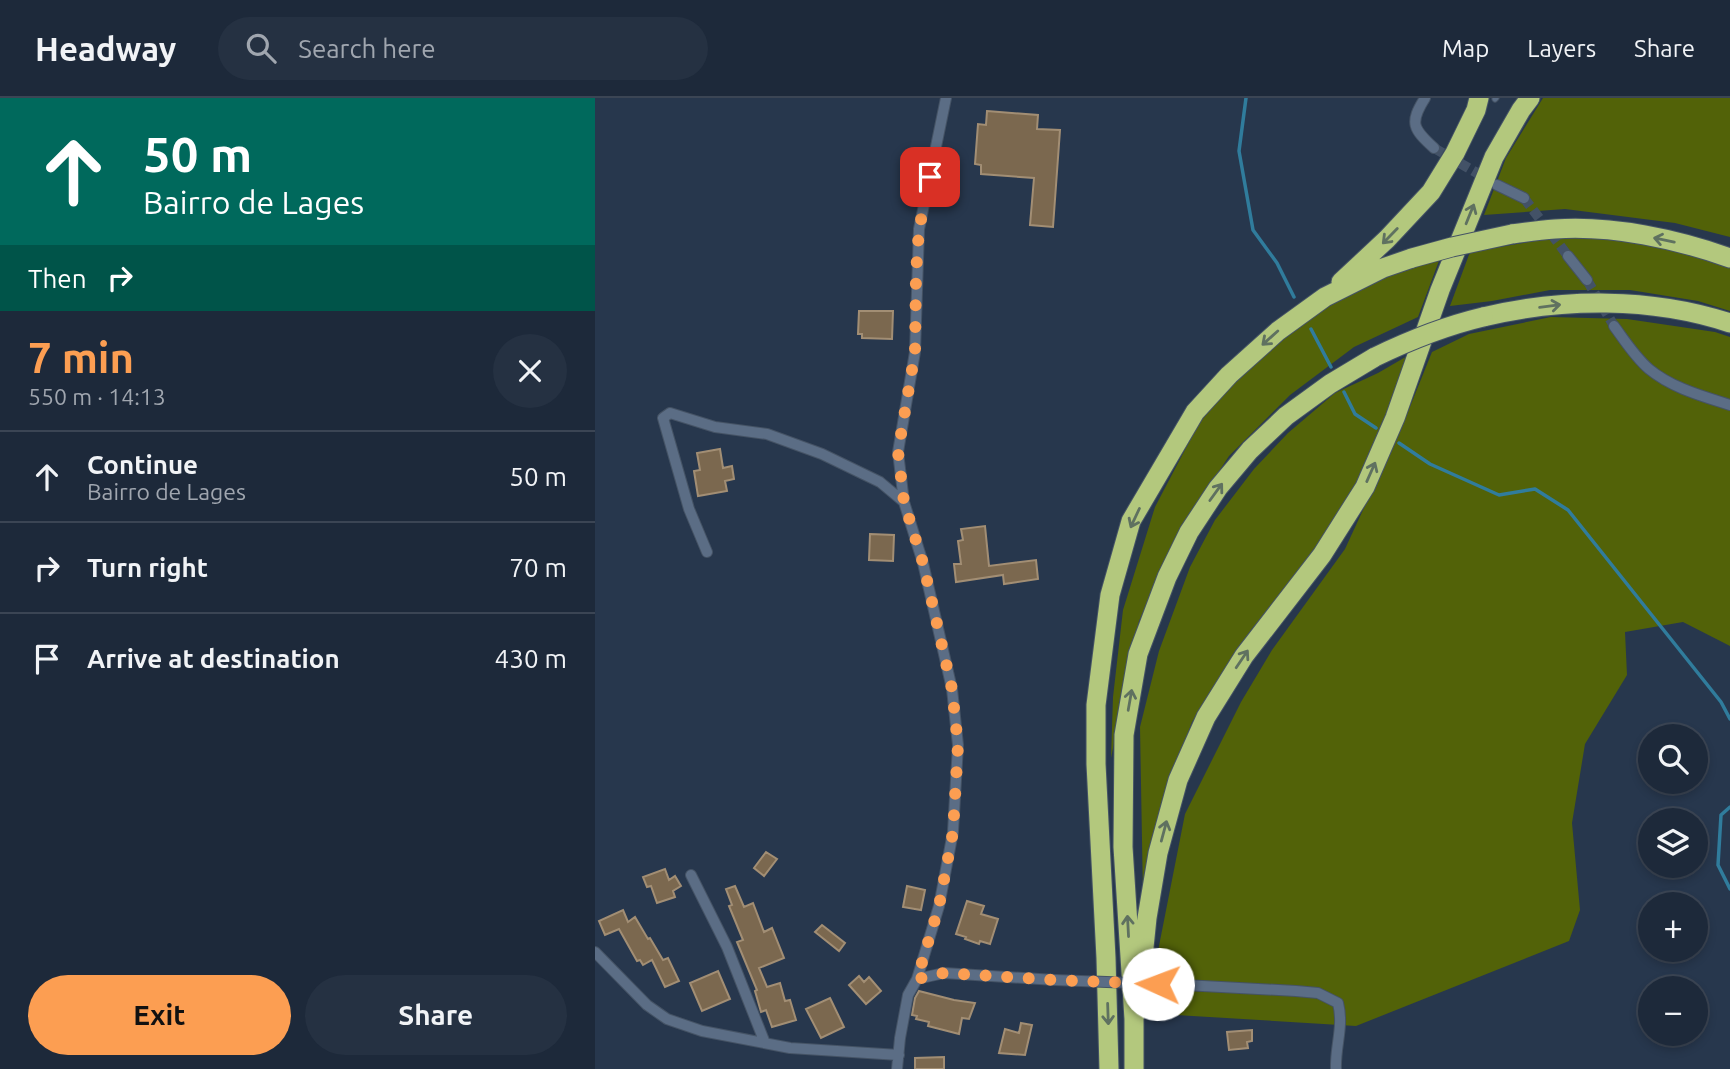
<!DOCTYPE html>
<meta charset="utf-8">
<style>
body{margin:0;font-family:Ubuntu,sans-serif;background:#253142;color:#f1f3f6;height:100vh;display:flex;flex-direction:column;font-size:26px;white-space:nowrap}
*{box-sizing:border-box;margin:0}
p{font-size:23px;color:#a0a6af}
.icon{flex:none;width:38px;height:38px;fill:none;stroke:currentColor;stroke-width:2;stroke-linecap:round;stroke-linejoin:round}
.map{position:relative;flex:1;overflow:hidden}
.drawer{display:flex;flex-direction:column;background:#1d293a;width:595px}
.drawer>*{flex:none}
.hud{background:#00695c;color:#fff;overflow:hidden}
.tools{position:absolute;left:1043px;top:626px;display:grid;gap:14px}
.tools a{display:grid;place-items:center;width:70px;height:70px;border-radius:50%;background:#1d293a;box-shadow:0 4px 10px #0003,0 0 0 2px #3b4554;font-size:35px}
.pin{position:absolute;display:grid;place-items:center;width:60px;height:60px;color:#fff;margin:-30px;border-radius:14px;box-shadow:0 4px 10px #0006}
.me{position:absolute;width:77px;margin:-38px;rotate:272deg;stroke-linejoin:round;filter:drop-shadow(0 0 5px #0008)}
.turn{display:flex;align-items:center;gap:24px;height:147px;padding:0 28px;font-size:32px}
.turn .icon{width:91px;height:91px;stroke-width:2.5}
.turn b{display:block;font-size:49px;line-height:60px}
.then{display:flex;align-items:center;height:66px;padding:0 28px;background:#0003;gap:14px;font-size:26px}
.round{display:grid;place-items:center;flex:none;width:74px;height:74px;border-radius:37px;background:#253142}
.summary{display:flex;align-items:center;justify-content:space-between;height:119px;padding:0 28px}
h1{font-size:42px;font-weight:700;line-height:52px;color:#fc9e52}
.action{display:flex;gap:14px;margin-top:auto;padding:14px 28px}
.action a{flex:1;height:80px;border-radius:42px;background:#fc9e52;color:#111;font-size:28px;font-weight:700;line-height:80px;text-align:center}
.action a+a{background:#253142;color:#f1f3f6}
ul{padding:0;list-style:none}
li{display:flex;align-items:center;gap:21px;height:91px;padding:0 28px;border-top:2px solid #3b4554}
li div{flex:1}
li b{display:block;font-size:26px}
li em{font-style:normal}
header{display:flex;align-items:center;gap:42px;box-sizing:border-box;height:98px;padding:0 35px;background:#1d293a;border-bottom:2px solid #3b4554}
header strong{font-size:33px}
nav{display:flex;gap:38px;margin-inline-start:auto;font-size:24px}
.search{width:490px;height:63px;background:#253142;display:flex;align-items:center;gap:18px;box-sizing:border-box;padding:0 24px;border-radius:38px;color:#a0a6af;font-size:26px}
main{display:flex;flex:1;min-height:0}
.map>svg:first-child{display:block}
.green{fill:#526208}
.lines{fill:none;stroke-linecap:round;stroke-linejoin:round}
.stream{stroke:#307c9c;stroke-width:3.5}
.building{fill:#7b684f;stroke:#a28e74;stroke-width:2}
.street-tunnel{stroke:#435267;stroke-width:10;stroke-dasharray:10 5;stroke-linecap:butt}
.lane-casing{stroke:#455365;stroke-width:7}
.street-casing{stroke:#455365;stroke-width:12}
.highway-casing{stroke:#455365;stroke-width:21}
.lane{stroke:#5b6d85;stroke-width:5}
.street{stroke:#5b6d85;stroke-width:10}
.highway{stroke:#b3c87d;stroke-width:19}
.street-bridge-casing{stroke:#455365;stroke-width:12;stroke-linecap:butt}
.highway-bridge-casing{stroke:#455365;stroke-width:21;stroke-linecap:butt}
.street-bridge{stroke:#5b6d85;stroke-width:10}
.highway-bridge{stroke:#b3c87d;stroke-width:19}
.oneway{stroke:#5f7160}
.route{stroke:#fc9e52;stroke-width:12;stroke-dasharray:0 21.6}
</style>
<header>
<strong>Headway</strong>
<div class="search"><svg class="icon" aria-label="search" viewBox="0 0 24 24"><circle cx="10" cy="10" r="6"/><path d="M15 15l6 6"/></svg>Search here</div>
<nav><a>Map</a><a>Layers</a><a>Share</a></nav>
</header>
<main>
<section class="drawer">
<div class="hud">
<div class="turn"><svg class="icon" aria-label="ahead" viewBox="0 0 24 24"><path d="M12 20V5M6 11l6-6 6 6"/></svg><div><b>50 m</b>Bairro de Lages</div></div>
<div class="then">Then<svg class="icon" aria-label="right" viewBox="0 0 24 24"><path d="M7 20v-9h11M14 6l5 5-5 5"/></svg></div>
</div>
<div class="summary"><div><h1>7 min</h1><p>550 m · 14:13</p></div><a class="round"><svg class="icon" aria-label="close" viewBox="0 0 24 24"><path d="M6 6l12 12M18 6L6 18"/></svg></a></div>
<ul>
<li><svg class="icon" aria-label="ahead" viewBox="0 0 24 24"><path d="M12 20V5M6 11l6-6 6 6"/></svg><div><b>Continue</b><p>Bairro de Lages</p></div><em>50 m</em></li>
<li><svg class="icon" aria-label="right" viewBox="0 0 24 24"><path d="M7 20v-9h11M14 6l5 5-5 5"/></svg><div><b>Turn right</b></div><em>70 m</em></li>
<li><svg class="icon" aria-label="arrive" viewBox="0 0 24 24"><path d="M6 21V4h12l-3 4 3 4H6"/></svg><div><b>Arrive at destination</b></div><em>430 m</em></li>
</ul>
<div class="action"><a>Exit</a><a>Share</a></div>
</section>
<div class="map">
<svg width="1135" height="971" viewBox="0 0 1135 971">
<rect width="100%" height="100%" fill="#27374d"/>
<path class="green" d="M948,0H1135V139L1080,125L970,111L889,117L911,60Z
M975,137L1037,142L1121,164L1135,169V213L1103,203L1035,192H955L897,203L855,208L875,154Z
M845,160L823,219L759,249L695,297L634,358L589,427L544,523L516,660L518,599L528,512L560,409L604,325L647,275L682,243L727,211L761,190Z
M956,219L1032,221L1120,234L1135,239V548L1088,524L1030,534L1032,577L990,646L977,725L985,812L974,843L761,928L565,916L561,863L590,716L646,604L677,552L750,451L810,321L837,254L874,236Z
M814,257L799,298L758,394L724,449L688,495L656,532L597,624L578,676L548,799L545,629L564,553L595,469L620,422L659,371L693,335L740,295L783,275Z"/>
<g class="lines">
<path class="stream" d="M651,0L644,53L658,132L682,165L699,199
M716,231L736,269
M749,294L760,316L781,330
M804,345L835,366L904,397L940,391L973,412L1126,604L1135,621
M1135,709L1126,717L1123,767L1135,791"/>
</g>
<path class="building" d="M392,13L443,17L442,31L465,32L458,129L435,127L439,80L386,76V67L380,66L383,26L391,27Z
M264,213H298L297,241L267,240V236H263Z
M125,351L128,370L137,368L139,381L130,383L132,393L103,398L99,373L105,372L102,355Z
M390,428L394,468L441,462L443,481L409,486L408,477L361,484L359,466H366L363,443L368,442L366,431Z
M275,436L299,437L298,463L274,462Z
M171,754L182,761L169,778L159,770Z
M70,771L74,782L80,778L86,788L78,793L80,799L62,805L56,788L52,789L48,779Z
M140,788L149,809L158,805L169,834L177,830L189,860L164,870L172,889L185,885L190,903L195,902L201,922L177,929L171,912L166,914L160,893L162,892L142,844L148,842L134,808L137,807L131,791Z
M312,788L330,792L326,812L308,809Z
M372,803L389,808L386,816L403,821L395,846L385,843L384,846L370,841L371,839L361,836Z
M28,812L33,824L40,819L53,841L55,840L68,862L73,860L84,883L70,889L57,862L48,867L45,862L42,863L24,831L10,837L4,823Z
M227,827L250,845L244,853L220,834Z
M123,873L135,901L107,913L95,885Z
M264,878L269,884L274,879L286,893L271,906L254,887Z
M324,893L359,902L380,905L374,921L367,920L364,936L333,928L334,924L321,921L322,918L317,917L320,900Z
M235,900L249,929L226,940L211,911Z
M426,925L437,927L430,957L404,955L410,931L424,935Z
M657,932V943L652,944L653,950L634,952L632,934Z
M349,959V971H320V960Z"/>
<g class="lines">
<path class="street-tunnel" d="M839,50L894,82
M929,100L973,158
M992,182L1019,228"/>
<g class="lane-casing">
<path id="lane" d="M900,1L901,0"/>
</g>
<g class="street-casing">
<path id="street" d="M830,0C814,25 818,31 839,50
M902,87L929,100
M973,158L992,182
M1019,228C1030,243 1040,259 1054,271C1077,290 1107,298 1135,307
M112,454L94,411L68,320L75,315L120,329L172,336L227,356L285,384L309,404
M96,777L132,849L170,945
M0,854L52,907L72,921L107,933L195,950L304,957
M322,881L344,808L358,734L363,647L357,591L328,465L309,404L303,354L320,254L324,131L351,0
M589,887L701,893L723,895L743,905C749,929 740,948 741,971
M302,971L305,940L313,897L322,881L349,875L460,882"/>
</g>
<g class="highway-casing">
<path id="highway" d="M917,136C931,134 946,132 960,131C1017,127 1082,141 1135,160
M746,184L792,141L836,94L860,55L881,12L884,0
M888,219C968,200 1056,199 1135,225
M539,921L547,869L552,820L563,755L583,682L611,619L649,558L727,457L770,389L800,320L845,192L899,59L926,12L935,0
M514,971L511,860L501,666V607L515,497L536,423L600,314L634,277L683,233L730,199L788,170L817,160
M539,971V921L528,749L529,637L543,556L572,479L594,434L623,390L655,352L691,318L735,286L780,259"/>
</g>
<use href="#lane" class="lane"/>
<use href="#street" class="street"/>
<use href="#highway" class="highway"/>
<g class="street-bridge-casing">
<path id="street-bridge" d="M460,882L589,887"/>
</g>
<g class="highway-bridge-casing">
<path id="highway-bridge" d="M817,160L857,149L917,136
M780,259C815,242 850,228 888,219"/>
</g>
<use href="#street-bridge" class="street-bridge"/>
<use href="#highway-bridge" class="highway-bridge"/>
</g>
<defs><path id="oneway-shaft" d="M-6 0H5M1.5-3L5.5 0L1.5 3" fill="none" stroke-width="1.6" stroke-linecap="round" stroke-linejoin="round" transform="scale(1.75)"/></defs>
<g class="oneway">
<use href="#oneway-shaft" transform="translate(875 116) rotate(-68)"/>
<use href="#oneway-shaft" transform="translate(795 138) rotate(134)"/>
<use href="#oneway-shaft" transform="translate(1069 142) rotate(-168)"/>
<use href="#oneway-shaft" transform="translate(955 208) rotate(-7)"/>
<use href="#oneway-shaft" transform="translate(675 240) rotate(138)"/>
<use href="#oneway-shaft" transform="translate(776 374) rotate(-66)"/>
<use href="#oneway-shaft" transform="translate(621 394) rotate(-54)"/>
<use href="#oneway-shaft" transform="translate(540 420) rotate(115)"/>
<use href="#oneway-shaft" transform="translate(647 561) rotate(-56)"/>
<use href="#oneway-shaft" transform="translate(535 602) rotate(-80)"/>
<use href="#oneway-shaft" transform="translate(569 733) rotate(-75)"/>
<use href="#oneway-shaft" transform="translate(533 828) rotate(-93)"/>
<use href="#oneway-shaft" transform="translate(513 916) rotate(88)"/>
</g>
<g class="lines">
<path class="route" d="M335,79L324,131L321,175L320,254L303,354L309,404L328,465L357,591L363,647L358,734L344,808L322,881L349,875L460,882L563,886"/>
</g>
</svg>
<div class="tools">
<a><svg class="icon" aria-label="search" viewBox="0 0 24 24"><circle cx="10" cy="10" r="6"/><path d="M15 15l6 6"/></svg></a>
<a><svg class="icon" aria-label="layers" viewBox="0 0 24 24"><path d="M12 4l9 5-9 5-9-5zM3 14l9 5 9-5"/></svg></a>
<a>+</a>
<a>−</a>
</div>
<div class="pin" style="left:335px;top:79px;background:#d93025"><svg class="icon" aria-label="arrive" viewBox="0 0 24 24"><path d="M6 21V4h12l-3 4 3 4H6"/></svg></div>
<svg class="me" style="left:563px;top:886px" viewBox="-20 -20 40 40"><circle r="19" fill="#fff"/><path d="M0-13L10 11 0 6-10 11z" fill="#fc9e52"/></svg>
</div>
</main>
